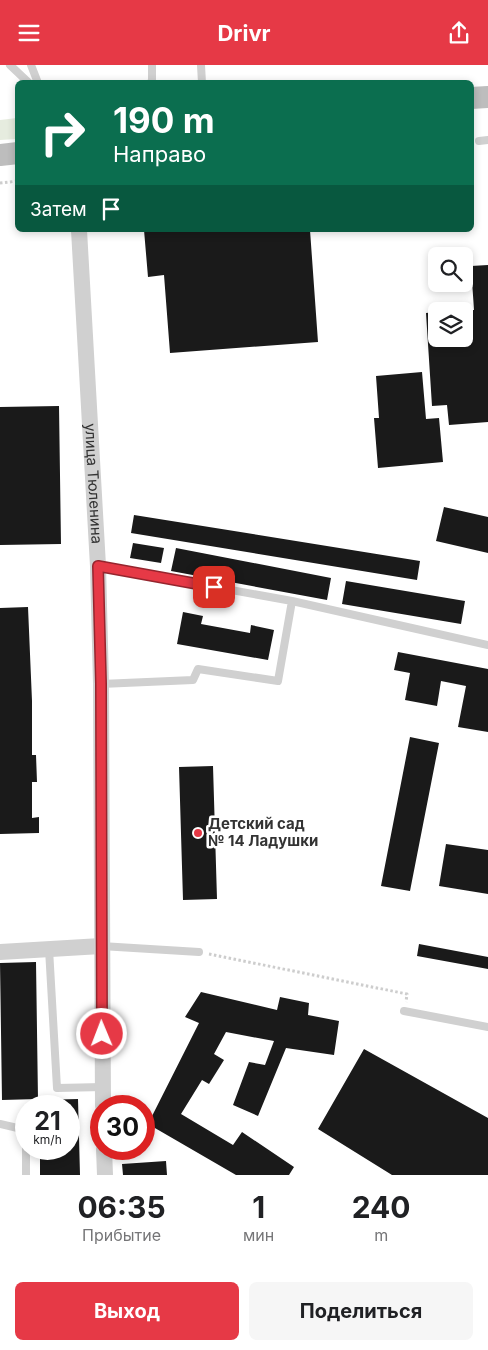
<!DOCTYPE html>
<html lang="ru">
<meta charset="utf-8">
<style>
body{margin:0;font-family:Inter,sans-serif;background:#f6f6f6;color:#202124;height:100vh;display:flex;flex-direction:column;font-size:19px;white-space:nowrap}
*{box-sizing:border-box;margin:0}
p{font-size:16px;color:#757577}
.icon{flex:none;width:28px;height:28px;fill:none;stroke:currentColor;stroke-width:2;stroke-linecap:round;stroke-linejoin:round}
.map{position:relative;height:1110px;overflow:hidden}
.sheet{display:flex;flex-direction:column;background:#fff;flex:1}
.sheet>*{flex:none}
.guide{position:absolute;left:15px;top:15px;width:459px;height:152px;border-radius:8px;box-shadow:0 2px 8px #0003;background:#0b6e4f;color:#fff;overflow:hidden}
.tools{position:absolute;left:428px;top:182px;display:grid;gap:10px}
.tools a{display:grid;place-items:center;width:45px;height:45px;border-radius:8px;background:#fff;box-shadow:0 2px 8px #0003;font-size:25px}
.speed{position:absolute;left:15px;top:1030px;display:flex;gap:10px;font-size:25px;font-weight:700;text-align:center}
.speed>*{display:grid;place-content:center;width:65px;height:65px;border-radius:50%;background:#fff;box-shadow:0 2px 8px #0003;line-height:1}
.speed small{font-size:12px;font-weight:400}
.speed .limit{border:8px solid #d22;background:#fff;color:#111}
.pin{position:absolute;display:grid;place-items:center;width:42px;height:42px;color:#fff;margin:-21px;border-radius:10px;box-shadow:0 2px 8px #0006}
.me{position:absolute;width:55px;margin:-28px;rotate:359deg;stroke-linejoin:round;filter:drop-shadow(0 0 4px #0008)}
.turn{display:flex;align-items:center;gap:18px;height:105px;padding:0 15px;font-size:22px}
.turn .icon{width:65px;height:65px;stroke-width:2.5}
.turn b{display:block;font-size:35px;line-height:42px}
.then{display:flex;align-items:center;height:48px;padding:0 15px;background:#0003;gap:10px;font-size:19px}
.eta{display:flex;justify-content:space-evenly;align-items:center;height:85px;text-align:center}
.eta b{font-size:30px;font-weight:700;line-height:35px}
.primary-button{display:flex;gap:10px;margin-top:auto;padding:10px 15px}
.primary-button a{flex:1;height:58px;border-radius:8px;background:#e63946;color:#fff;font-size:20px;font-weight:700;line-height:58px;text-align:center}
.primary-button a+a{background:#f6f6f6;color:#202124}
header{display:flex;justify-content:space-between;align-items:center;height:65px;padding:0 15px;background:#e63946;color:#fff;font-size:22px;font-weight:700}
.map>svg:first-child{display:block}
.green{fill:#e6ecdf}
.building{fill:#1a1a1a}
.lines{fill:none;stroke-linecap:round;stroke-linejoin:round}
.path{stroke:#cdcdcd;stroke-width:3;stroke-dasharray:2.5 2.5;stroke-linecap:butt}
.lane{stroke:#d0d0d0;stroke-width:8}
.street{stroke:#d0d0d0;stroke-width:16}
.secondary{stroke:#bdbdbd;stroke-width:22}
.route-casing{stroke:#96252e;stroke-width:12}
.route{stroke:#e63946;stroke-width:9}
.poi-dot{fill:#e63946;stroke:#fff;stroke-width:2}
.labels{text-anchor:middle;stroke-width:5;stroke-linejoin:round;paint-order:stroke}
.street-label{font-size:15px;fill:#333;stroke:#fff}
.poi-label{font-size:15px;font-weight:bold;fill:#333;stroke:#fff;text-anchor:start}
</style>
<header><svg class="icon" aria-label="menu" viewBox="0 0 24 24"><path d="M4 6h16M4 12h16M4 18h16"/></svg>Drivr<svg class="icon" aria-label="share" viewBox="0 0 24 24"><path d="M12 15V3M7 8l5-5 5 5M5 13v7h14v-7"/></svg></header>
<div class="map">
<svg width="488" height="1110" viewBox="0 0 488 1110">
<rect width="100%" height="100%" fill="#fff"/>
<path class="green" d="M17,53V74L0,75V55Z"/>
<path class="building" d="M144,165H310L318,277L170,288L164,210L148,212Z
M488,200V357L449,360L447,340L432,341L426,248L436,247V274H464V245H474L471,201Z
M422,307L426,354L439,353L443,397L378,403L374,353H379L376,311Z
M59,341L61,479L0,480V342Z
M444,442L488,452V488L436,476Z
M134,450L420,496L417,515L131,468Z
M133,478L164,483L161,498L130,493Z
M176,483L331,513L327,535L171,506Z
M346,516L465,536L461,559L342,539Z
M28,542L32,636V690H36L37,717H32V753L39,752V768L0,769V543Z
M183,547L203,551L201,559L250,568L251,560L274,565L268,595L177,579Z
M398,587L488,604V667L458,662L466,621L441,616L437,641L405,635L410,608L394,605Z
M410,672L439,678L410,826L381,821Z
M213,701L217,834L183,835L179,702Z
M446,779L488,785V829L439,821Z
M419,879L488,892V904L417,891Z
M36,897L38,1034L2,1035L0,898Z
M201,927L277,945L280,932L309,938L308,950L339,956L334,990L286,983L258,1051L233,1040L249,997L265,1000L274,976L226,967L214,989L224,995L209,1019L202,1015L181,1049L233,1080L242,1067L294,1102L289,1110H236L148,1059L199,958L185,952Z
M364,984L488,1053V1110H392L318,1064Z
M78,1034L80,1110H40V1084H69V1041H39V1035Z
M166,1096L167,1110H123L122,1099Z"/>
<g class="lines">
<path class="path" d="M0,118L18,116
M209,889L407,929L406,937"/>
<path class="lane" d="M10,0L29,18
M31,0L38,18
M201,0L202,18
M150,18L152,16V0
M479,76L488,75
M98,501L292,536L488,580
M101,619L193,615L198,604L278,616L292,536
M101,881L199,887
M49,884L57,1023L103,1022
M404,946L488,962
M0,1059L26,1065V1110"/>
<g class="street">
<path id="s1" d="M79,165L98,501L101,619L103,1041"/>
<path d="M0,887L101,881"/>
<path d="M104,1084L105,1110"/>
</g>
<path class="secondary" d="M471,33L488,32
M0,90L18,88"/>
</g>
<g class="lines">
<g class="route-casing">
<path id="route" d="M102,969L101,619L98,501L214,522"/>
</g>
<use href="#route" class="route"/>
</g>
<circle class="poi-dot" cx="198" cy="768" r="5"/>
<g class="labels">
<g class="street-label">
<text dy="5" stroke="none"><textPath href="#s1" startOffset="254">улица Тюленина</textPath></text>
</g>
<g class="poi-label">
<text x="208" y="764">Детский сад<tspan x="208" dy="17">№ 14 Ладушки</tspan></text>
</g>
</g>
</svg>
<div class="tools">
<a><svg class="icon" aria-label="search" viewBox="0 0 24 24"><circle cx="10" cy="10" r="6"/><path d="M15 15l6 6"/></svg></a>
<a><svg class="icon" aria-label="layers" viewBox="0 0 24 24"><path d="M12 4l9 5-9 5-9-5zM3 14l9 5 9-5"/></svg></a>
</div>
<div class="speed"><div>21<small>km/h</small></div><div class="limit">30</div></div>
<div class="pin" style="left:214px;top:522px;background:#d93025"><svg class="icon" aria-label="arrive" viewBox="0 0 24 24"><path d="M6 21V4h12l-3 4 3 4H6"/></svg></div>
<svg class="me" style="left:102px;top:969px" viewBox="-20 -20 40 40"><circle r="17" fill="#e63946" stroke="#fff" stroke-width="3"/><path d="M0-11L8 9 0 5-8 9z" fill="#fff"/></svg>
<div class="guide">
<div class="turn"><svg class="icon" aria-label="right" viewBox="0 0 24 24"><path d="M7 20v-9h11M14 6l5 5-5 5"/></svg><div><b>190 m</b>Направо</div></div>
<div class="then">Затем<svg class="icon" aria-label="arrive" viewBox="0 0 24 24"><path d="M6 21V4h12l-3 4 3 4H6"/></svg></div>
</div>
</div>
<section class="sheet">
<div class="eta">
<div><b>06:35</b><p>Прибытие</p></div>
<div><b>1</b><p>мин</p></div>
<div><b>240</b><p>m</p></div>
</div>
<div class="primary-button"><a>Выход</a><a>Поделиться</a></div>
</section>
